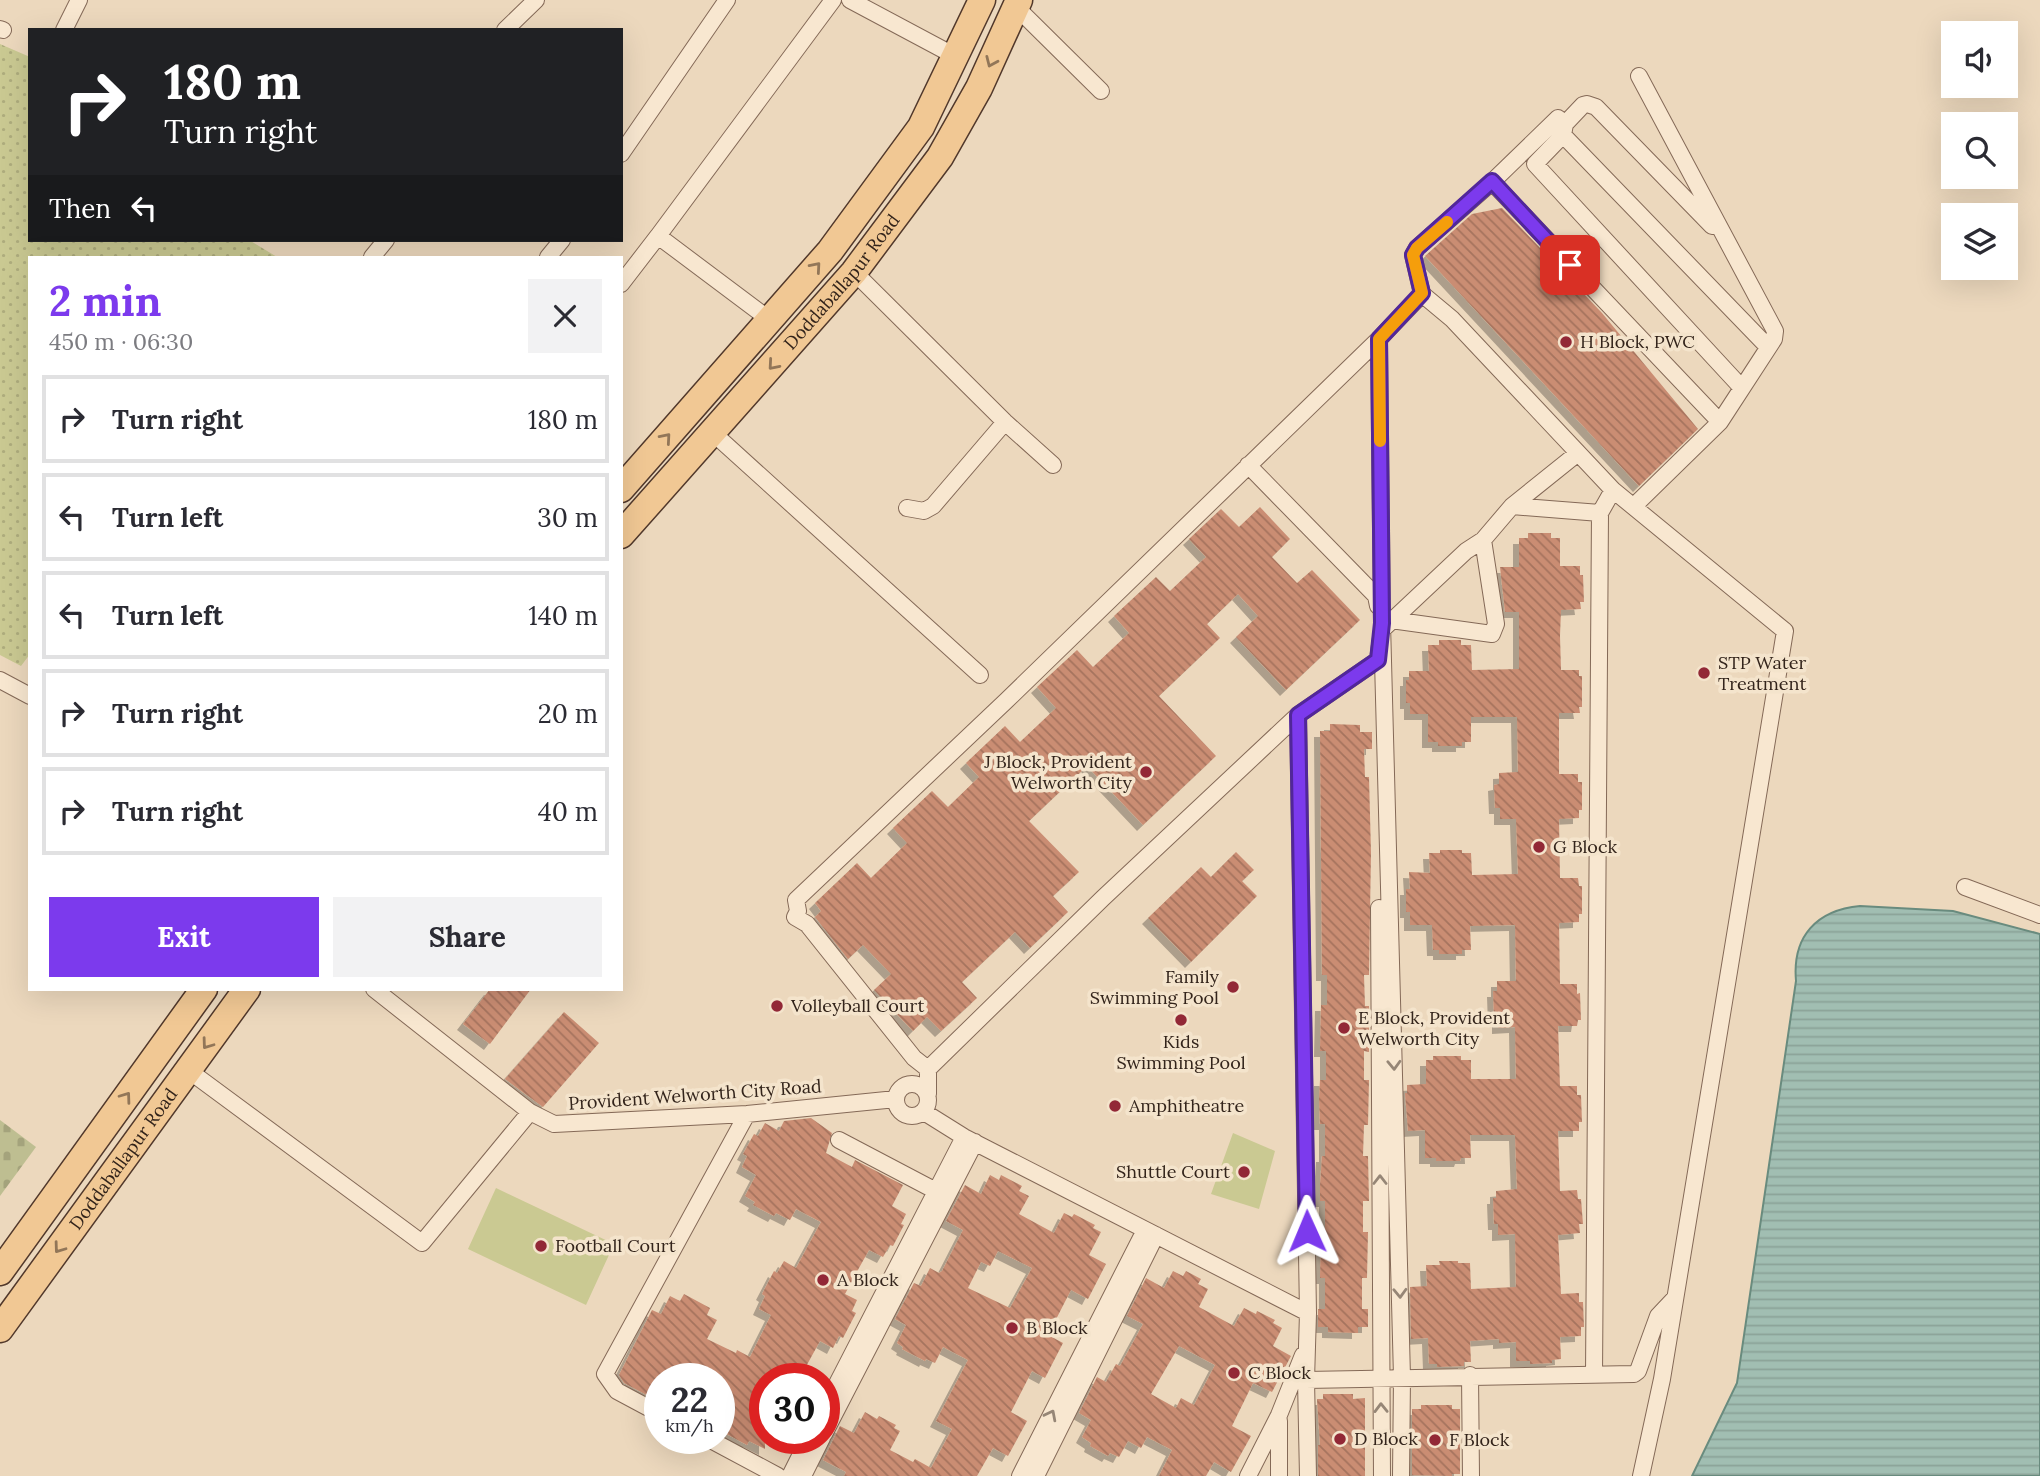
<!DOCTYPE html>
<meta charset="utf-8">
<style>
body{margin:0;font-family:Lora,serif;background:#f2f2f3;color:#2b2b33;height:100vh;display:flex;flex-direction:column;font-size:26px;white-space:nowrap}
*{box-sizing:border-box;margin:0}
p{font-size:23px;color:#7c7c81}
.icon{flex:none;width:38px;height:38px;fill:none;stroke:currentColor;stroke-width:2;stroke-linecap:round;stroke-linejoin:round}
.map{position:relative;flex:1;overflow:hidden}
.drawer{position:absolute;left:28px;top:256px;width:595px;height:735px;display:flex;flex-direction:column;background:#fff;border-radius:0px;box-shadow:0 7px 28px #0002}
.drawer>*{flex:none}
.banner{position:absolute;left:28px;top:28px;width:595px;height:214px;border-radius:0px;box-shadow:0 7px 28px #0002;background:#202124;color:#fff;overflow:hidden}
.tools{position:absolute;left:1941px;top:21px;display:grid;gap:14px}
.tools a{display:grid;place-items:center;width:77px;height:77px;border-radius:0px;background:#fff;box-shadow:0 7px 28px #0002;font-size:35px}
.speed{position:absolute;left:644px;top:1363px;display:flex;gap:14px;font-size:35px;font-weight:700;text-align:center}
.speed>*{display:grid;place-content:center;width:91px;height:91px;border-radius:50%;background:#fff;box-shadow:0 7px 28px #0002;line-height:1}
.speed small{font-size:18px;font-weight:400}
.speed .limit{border:10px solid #d22;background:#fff;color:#111}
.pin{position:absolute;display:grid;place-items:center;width:60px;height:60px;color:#fff;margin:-30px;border-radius:14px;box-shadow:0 4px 10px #0006}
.me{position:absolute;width:77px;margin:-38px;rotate:359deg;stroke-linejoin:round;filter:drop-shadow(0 0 5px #0008)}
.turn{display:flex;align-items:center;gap:24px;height:147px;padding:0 21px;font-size:32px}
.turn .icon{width:91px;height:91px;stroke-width:2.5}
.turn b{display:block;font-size:49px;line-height:60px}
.then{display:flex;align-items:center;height:66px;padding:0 21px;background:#0003;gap:14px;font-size:26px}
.round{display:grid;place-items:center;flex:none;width:74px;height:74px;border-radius:0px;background:#f2f2f3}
.head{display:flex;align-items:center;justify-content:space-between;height:119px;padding:0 21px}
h1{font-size:42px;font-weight:800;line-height:52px;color:#7c3aed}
.action{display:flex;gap:14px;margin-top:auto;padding:14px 21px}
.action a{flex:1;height:80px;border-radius:0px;background:#7c3aed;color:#fff;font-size:28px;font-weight:800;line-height:80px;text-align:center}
.action a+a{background:#f2f2f3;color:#2b2b33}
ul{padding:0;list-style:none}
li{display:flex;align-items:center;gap:21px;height:88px;margin:0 14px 10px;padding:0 7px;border:4px solid #e1e1e2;border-radius:0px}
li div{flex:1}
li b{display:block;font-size:26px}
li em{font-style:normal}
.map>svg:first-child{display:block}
.grass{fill:url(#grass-dots)}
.cemetery{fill:url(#cemetery-stones)}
.garden{fill:#cac992}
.water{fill:url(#water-rules);stroke:#698b7e;stroke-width:2}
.building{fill:url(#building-back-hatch);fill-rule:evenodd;filter:url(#shadow)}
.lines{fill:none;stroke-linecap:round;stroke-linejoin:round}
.minor-casing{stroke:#846957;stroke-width:18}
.primary-casing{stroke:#51382b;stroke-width:29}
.minor{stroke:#f8e7d0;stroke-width:16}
.primary{stroke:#f1c894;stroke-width:26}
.oneway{stroke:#927658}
.oneway2{stroke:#968676}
.route-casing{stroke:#51269a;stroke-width:18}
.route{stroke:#7c3aed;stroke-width:12}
.slow{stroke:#f59e0b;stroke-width:12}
.poi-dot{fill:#922836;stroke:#f4e4cc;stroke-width:2.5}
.labels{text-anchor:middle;stroke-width:7;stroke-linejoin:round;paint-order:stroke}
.street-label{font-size:18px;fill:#33241b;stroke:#f4e4cc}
.poi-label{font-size:18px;fill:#33241b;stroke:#f4e4cc;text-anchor:start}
</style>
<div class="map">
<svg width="2040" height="1476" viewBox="0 0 2040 1476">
<defs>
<pattern id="grass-dots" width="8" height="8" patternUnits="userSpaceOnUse" patternTransform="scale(1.75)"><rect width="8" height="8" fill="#cac992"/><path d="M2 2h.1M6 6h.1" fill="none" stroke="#aeac7d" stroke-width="1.8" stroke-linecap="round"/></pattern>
<pattern id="cemetery-stones" width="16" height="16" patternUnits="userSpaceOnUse" patternTransform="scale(1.75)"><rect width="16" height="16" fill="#bebe91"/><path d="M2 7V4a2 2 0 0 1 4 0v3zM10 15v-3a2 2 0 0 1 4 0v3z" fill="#a4a37c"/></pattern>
<pattern id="water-rules" width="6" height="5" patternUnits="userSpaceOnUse" patternTransform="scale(1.75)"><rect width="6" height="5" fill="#a1beb2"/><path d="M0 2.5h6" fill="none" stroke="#8ba398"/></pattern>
<pattern id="building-back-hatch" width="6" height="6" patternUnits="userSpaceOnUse" patternTransform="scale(1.75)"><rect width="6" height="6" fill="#ca8d73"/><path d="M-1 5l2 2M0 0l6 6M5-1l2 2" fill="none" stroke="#a5735e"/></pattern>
<filter id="shadow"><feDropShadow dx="-6" dy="6" stdDeviation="0" flood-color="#0004"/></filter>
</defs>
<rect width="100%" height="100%" fill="#ecd8bd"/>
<path class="grass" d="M0,44L30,57V240H249L277,257H30V654L21,666L0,655Z"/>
<path class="cemetery" d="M0,1120L36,1147L0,1196Z"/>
<path class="garden" d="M1233,1133L1275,1151L1259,1209L1211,1194Z
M496,1188L614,1244L586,1305L468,1249Z"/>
<path class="water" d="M1860,906L1953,911L2040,934V1476H1692L1737,1383L1796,981C1792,936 1817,910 1860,906Z"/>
<path class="building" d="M1502,208L1602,313L1698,429L1639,486L1425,256L1472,214Z
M1260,507L1290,539L1272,557L1297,583L1312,570L1360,620L1286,690L1236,637L1258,616L1238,594L1207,624L1220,638L1159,696L1216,756L1143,825L1087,766L1029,821L1079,872L1053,896L1068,912L1030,948L1015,932L962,982L977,998L941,1031L927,1017L913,1031L874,990L891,974L863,945L848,959L815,917L821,911L815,903L857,863L871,878L907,843L893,828L932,791L948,807L979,777L966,763L1005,726L1020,742L1056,708L1037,687L1077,650L1093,667L1129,633L1114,616L1156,577L1170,591L1206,557L1189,539L1221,509L1239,527Z
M1528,533H1551V538H1560V566H1580V575H1583L1584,602H1580L1581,609L1561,610L1560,636L1561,670H1579V676H1582V707H1579L1580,713H1559V774H1578V782H1582V810H1579V818L1559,819L1560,878H1578L1579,886H1582V914H1579V922L1559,923L1560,984H1577V994L1580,993L1581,1020H1578L1577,1026H1558L1560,1086H1577V1095H1581L1582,1122H1579V1131H1558L1560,1191L1577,1190L1578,1199H1581L1583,1224H1579L1580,1233L1558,1235L1561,1294L1579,1293V1302H1583L1584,1327H1581V1336L1560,1337L1561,1359L1552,1360V1363L1530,1364V1361H1516V1342L1499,1343V1339L1470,1341L1471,1362H1464V1366L1437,1367V1364H1429L1428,1338L1411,1339L1410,1287L1427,1286L1426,1265H1440L1439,1261H1458V1263H1470L1471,1289L1516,1287L1515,1234L1498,1235V1224H1494L1493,1198H1496V1191L1517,1189L1515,1135H1470L1471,1158H1461L1460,1161H1436V1158H1425V1130L1408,1131L1405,1093H1407V1085L1426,1084V1060H1433V1056H1461V1060H1471V1079H1516L1515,1027L1498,1028V1019H1494L1493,991H1497V981H1516L1515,925L1470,926L1471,950H1462V954H1439V950H1433L1432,925H1410V912H1406V889H1410L1409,872L1430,873L1429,853H1440V850H1462V853H1471L1472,875L1518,874L1516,819H1500V808H1495L1494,785L1499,784V773L1518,772L1517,717H1471V742H1462V746H1438V742H1428V714H1410V703H1406V680H1409V671H1429L1428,645H1439V640H1461V645H1471L1472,670L1519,669V612H1505L1500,567H1519V538H1528Z
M1330,724L1360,725V732H1372V749H1364L1365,777H1369L1371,853L1369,975H1364L1365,1006H1369V1052L1364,1051V1080H1369L1368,1125H1364L1363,1156H1368L1369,1201H1363V1232H1368L1367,1278H1362V1309H1368V1327H1358V1333L1328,1332V1327H1318V1309H1325V1278H1320L1321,1231H1325V1201H1320V1185L1322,1156H1325V1124H1320L1319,1099L1320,1080H1326V1051H1320L1321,1005H1327V975H1322L1320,731H1330Z
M1236,852L1254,870L1242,881L1257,896L1191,962L1148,918L1201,867L1211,877Z
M490,989H531L490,1044L463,1024Z
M564,1012L599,1043L543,1107L505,1079Z
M811,1118L832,1133L826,1153L852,1167L855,1160L903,1185L892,1206L906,1214L901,1224L904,1225L893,1246L890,1245L883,1257L869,1250L859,1268L845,1294L857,1300L852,1311L856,1313L843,1338L839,1336L833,1348L820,1341L803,1372L800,1370L795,1379H765V1449L749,1441L747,1445L719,1430V1379H660V1402L624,1383L619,1375L652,1310L661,1314L670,1296L680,1301L684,1294L710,1308L707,1315L717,1320L707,1339L736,1353L737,1350L750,1357L771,1315L759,1309L765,1296L762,1294L774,1271L777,1273L784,1261L796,1268L821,1222L796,1209L790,1220L776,1213L774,1216L753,1205L755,1202L745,1196L756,1175L742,1167L747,1156L743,1154L754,1134L758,1136L765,1123L779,1131L784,1121Z
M990,1175L999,1180L1001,1175L1022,1186L1019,1191L1029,1196L1019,1214L1054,1233L1064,1213L1072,1217L1074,1214L1095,1225L1093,1228L1101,1232L1089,1255L1106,1264L1088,1299L1071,1290L1048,1335L1063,1343L1045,1378L1032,1371L1011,1412L1027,1421L1008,1456L993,1448L977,1476H844L846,1472L823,1460L840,1426L854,1433L865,1412L877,1419L879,1416L896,1425L894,1428L900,1431L890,1450L913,1462L915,1459L931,1468L952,1429L936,1421L968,1360L943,1347L935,1363L926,1359L925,1361L902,1349L903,1347L897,1343L906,1325L895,1319L914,1283L921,1286L930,1268L939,1273L942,1271L963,1230L946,1221L965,1185L981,1194ZM998,1251L1032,1268L1010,1308L968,1288L981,1262L990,1266Z
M1173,1271L1183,1276L1186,1271L1201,1279L1198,1284L1208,1289L1199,1307L1234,1326L1244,1308L1256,1314L1257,1311L1275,1320L1273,1323L1282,1328L1273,1346L1291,1356L1272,1392L1253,1383L1232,1426L1251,1436L1231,1472L1214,1462L1206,1476H1159L1172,1450L1147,1437L1141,1448L1128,1441L1119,1457L1110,1453L1108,1456L1090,1446L1091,1443L1082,1437L1091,1420L1079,1413L1097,1377L1106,1382L1116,1364L1120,1366L1143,1324L1127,1316L1146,1278L1164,1288ZM1179,1346L1215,1365L1194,1405L1181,1398L1176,1408L1151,1394Z
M1323,1394H1353V1399L1365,1398V1476H1318V1445H1320L1317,1399H1323Z
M1421,1405H1452V1409H1460V1474H1452V1476L1412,1475V1409H1421Z"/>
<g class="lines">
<g class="minor-casing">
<path id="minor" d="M850,0L955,56
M1016,7L1101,91
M0,29L3,30
M64,30L79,0
M505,30L536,0
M1565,124L1583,105L1587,104L1596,107L1712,226
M1563,135L1535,164L1741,387
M621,154L727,0
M1492,182L1720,422
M658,236L833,0
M372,257L386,240
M548,257L562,240
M854,272L1005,422L1053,465
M621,284L658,236L770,320
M1422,294L1413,255L1417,248L1492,182L1558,118L1565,124L1563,135L1768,347
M1379,339L1382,623L1402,1377L1401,1476
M713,433L980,675
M1248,465L1376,596L1378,606
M1512,506L1600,513
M1634,506L1720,422L1774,339L1775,331L1639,76
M907,508L924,511L933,506L1005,422
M1391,620L1492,634L1496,624L1483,540
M0,680L30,696
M1298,715L1308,1313L1306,1380L1308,1476
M1965,887L2040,915
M1379,908L1382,1476
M374,989L530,1112L554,1124L747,1114L896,1099
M928,1069L914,1058L807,924L795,917L798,911L796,900L1007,700L1379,339L1422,294L1452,319L1613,490L1785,631L1662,1379L1641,1476
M188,1070L422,1243L530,1112
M896 1100a16 16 0 1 1 32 0a16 16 0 1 1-32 0Z
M928,1094V1069L1103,898L1298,715L1378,660L1382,630L1466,551L1483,540L1512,506L1578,453
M924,1112L964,1137L1308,1313
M839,1140L936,1191
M1470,1375L1471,1476
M1594,1375L1600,513L1613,490
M1306,1380L1634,1374L1638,1371L1658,1316L1675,1298
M824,1409L964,1137
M660,1414L617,1391L605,1374L747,1114
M824,1434L975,1142
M707,1438L778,1476
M790,1476L809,1438
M803,1476L822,1438
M1020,1476L1145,1230
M1036,1476L1156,1235
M1248,1476L1279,1415L1303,1355
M1279,1476V1421"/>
</g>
<g class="primary-casing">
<g id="primary">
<path d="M621,489L830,251L921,127L982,0"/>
<path id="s1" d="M621,535L854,272L940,157L979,88L1019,0"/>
<path d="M0,1272L204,989"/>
<path id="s2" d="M0,1329L247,989"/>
</g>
</g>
<use href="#minor" class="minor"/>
<use href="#primary" class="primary"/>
</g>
<defs><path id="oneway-chevron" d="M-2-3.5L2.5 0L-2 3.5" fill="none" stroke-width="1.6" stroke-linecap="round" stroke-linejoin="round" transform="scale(1.75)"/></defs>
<g class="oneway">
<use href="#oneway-chevron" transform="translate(991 62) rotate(114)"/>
<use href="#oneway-chevron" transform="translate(816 267) rotate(-49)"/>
<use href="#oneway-chevron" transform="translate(773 365) rotate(131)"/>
<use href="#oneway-chevron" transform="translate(666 438) rotate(-49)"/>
<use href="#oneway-chevron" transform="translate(207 1044) rotate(126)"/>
<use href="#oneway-chevron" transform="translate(126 1097) rotate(-54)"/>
<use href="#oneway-chevron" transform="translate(59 1248) rotate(126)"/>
</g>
<g class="oneway2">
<use href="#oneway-chevron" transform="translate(1394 1065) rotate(88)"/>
<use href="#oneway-chevron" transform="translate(1380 1180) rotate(-90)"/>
<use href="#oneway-chevron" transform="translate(1400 1293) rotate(88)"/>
<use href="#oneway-chevron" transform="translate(1381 1408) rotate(-91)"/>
<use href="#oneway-chevron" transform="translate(1051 1415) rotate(-63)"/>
</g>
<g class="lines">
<g class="route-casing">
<path id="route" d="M1307,1231L1298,715L1378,660L1382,623L1379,339L1422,293L1413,255L1417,248L1492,181L1570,265"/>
</g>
<use href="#route" class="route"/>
<path class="slow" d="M1380,441L1379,339L1422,293L1413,255L1417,248L1447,222"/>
</g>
<g class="poi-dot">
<circle cx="1566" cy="342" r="7"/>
<circle cx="1704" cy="673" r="7"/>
<circle cx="1146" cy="772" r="7"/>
<circle cx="1539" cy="847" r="7"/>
<circle cx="1233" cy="987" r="7"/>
<circle cx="777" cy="1006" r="7"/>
<circle cx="1181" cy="1020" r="7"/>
<circle cx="1344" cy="1028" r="7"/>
<circle cx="1115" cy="1106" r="7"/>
<circle cx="1244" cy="1172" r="7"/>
<circle cx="541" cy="1246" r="7"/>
<circle cx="823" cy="1280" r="7"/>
<circle cx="1012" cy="1328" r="7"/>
<circle cx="1234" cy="1373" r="7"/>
<circle cx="1340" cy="1439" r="7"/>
<circle cx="1435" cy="1440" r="7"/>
</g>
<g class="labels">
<g class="street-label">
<text dy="6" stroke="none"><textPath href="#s1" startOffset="336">Doddaballapur Road</textPath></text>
<text transform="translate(695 1095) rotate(-4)" y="6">Provident Welworth City Road</text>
<text dy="6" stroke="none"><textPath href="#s2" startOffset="210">Doddaballapur Road</textPath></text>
</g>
<g class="poi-label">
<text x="1580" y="348">H Block, PWC</text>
<text x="1718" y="669">STP Water<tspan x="1718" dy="21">Treatment</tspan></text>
<text x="1132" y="768" text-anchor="end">J Block, Provident<tspan x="1132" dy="21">Welworth City</tspan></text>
<text x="1553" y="853">G Block</text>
<text x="1219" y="983" text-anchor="end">Family<tspan x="1219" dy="21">Swimming Pool</tspan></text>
<text x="791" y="1012">Volleyball Court</text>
<text x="1358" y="1024">E Block, Provident<tspan x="1358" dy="21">Welworth City</tspan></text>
<text x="1181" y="1048" text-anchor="middle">Kids<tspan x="1181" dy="21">Swimming Pool</tspan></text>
<text x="1129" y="1112">Amphitheatre</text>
<text x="1230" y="1178" text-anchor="end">Shuttle Court</text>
<text x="555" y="1252">Football Court</text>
<text x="837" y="1286">A Block</text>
<text x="1026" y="1334">B Block</text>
<text x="1248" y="1379">C Block</text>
<text x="1354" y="1445">D Block</text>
<text x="1449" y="1446">F Block</text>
</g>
</g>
</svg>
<div class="tools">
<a><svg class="icon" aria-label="sound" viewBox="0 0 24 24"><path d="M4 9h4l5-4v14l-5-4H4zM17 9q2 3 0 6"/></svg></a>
<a><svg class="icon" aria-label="search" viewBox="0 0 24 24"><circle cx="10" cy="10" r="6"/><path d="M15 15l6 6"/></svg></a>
<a><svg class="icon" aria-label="layers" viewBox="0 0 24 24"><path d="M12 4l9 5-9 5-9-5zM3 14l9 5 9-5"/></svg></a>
</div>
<div class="speed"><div>22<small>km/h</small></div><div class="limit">30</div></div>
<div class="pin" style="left:1570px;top:265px;background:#d93025"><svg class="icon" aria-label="arrive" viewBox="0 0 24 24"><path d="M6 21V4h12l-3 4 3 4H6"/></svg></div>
<svg class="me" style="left:1307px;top:1231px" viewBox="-20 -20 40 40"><path d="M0-17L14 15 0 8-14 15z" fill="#7c3aed" stroke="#fff" stroke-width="4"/></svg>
<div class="banner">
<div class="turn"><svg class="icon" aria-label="right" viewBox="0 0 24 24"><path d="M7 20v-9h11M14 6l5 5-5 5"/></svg><div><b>180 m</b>Turn right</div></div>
<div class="then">Then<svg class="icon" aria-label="left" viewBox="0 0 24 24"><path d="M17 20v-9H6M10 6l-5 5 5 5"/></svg></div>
</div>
<section class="drawer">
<div class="head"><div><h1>2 min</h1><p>450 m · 06:30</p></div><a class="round"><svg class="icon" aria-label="close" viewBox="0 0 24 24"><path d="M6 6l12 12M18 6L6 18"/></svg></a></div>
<ul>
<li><svg class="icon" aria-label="right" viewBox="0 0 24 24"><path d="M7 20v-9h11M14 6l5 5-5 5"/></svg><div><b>Turn right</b></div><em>180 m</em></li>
<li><svg class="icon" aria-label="left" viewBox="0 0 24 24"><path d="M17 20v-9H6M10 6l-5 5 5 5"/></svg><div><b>Turn left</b></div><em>30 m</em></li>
<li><svg class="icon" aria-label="left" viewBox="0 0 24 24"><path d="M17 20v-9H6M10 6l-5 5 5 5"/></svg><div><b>Turn left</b></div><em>140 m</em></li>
<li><svg class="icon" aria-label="right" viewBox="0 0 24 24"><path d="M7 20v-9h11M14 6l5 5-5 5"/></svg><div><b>Turn right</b></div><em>20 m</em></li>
<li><svg class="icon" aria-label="right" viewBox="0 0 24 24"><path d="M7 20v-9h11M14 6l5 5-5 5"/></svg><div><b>Turn right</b></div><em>40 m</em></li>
</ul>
<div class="action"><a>Exit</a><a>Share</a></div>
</section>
</div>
